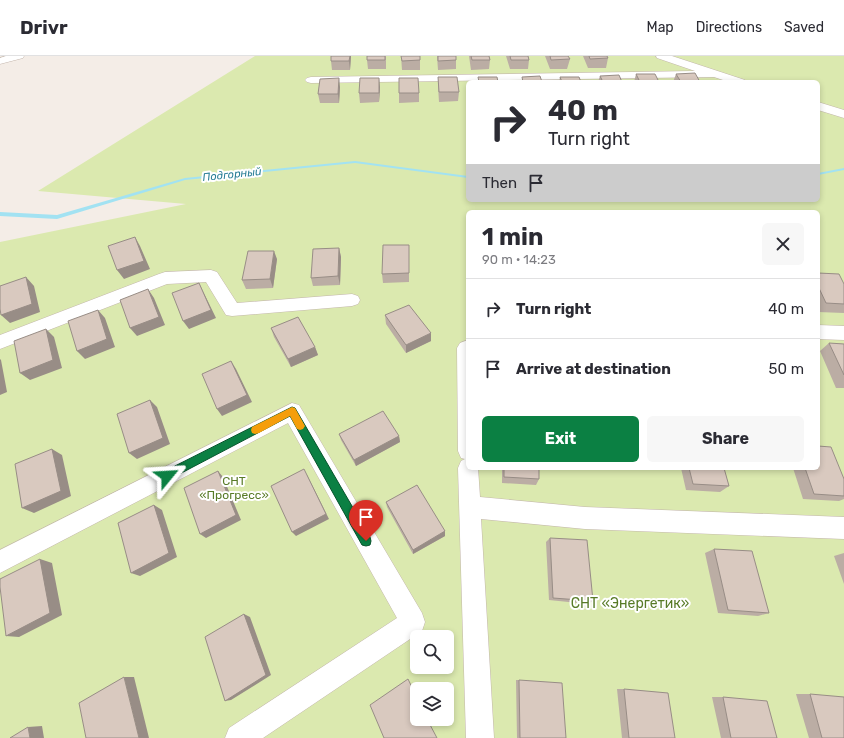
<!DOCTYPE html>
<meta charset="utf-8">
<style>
body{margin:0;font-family:Rubik,sans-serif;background:#f7f7f7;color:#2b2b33;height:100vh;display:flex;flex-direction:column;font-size:15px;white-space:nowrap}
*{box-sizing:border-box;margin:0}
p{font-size:13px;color:#7c7c81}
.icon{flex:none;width:22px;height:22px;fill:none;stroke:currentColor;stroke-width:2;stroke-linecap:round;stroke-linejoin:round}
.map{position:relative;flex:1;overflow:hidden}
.sheet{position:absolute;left:466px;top:154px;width:354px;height:260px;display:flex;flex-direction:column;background:#fff;border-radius:6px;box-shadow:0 2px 6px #0003}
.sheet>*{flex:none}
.top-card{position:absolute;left:466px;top:24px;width:354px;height:122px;border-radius:6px;box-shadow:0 2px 6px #0003;background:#fff;color:#2b2b33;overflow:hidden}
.buttons{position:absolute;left:410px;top:574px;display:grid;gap:8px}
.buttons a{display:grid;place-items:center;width:44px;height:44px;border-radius:6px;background:#fff;box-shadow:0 2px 6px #0003;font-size:20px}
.pin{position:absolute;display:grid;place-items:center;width:34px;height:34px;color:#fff;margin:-41px -17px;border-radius:50% 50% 50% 0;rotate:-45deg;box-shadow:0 0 4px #0007}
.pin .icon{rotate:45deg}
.me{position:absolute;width:44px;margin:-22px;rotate:63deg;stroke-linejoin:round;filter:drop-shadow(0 0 3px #0008)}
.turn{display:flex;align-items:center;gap:14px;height:84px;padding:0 16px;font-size:18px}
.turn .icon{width:52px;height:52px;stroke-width:2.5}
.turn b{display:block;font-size:28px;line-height:34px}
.then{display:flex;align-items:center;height:38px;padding:0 16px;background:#0003;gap:8px;font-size:15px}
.round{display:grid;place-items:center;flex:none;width:42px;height:42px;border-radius:6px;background:#f7f7f7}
.summary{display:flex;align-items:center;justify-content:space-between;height:68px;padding:0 16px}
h1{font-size:24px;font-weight:700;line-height:30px}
.cta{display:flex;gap:8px;margin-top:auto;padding:8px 16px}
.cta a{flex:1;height:46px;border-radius:6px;background:#0b8043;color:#fff;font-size:16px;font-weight:700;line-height:46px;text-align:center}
.cta a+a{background:#f7f7f7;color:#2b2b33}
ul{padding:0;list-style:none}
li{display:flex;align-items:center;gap:12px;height:60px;padding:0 16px;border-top:1px solid #e1e1e2}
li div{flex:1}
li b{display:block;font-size:15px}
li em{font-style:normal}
header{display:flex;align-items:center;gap:24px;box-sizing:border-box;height:56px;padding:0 20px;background:#fff;border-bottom:1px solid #e1e1e2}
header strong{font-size:19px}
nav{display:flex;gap:22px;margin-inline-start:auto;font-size:14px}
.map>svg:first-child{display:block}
.green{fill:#dbe9af;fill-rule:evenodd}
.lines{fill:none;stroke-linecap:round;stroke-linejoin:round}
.stream{fill:#a2e2f2;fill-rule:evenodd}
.street-casing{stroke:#c3b6ac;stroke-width:1}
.street{fill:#fff;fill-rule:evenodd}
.wall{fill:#bbada4}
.shaded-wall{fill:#988d86}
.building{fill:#d9c9bf;stroke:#988d86}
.route{fill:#0b8043;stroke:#07532c}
.slow{fill:#f59e0b}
.labels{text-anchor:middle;stroke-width:4;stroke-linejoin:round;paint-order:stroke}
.far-water-label{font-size:11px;font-style:italic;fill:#277d95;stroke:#fff}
.park-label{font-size:12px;fill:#587b27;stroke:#fff}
.near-park-label{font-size:14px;fill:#587b27;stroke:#fff}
</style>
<header>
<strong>Drivr</strong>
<nav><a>Map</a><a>Directions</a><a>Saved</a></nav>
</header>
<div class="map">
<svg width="844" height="682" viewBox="0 0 844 682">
<rect width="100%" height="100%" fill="#f4ede7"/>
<path class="green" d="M255,0H844V682H0V186L186,148L38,135ZM468,26H818V144H468ZM468,156H818V412H468ZM417,581H447V611H417ZM417,633H447V663H417Z"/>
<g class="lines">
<path class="stream" d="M355,105L468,120V122L355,107L185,124L57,163L0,160V156L57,159L185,122Z
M844,112V114L818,119V117Z"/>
<g class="street-casing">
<path id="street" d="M6,0H24L23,2L0,8V2Z
M656,0H672L745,24L747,26H729L714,21L311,27L307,26L305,24L307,22L311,21L695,15L657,2Z
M818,46L844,54V62L818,54Z
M211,214L217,216L237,247L352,238L358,240L360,244L358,248L352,250L232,260L226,259L206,226L167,228L0,293V279L159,218L165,216Z
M818,269L844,270V284L818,283Z
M468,284V412H478L480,441L585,451L844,461V483L585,473L481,463L494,682H466L458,412L461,405L465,403L461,402L458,395L457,292L460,287Z
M292,347L299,349L422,557L425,566L422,575L263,682H225L229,672L397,562L288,367L0,517V494Z"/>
</g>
<use href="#street" class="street"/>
</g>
<path class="wall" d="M331,0H351L350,14H332L331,5Z
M386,0V13H368L367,4Z
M401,0L420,4V14H402Z
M437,0H456V13L438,14Z
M469,0H489L490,4L489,13L471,14Z
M506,0H528L529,4L528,13H510Z
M545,0H568L570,3L567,13H550Z
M583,0H607L608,2L606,12H588Z
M636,18L659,26H634Z
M676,18L700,26H673Z
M600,20L622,26H598Z
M438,21L459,36L458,45L439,46L438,30Z
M560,21L581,26H559Z
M399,22L419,37V46L399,47Z
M340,31L339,47H320L318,38Z
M380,31L379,46L360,47L359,37Z
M409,189V226L383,227L382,218Z
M339,192L341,201L340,229L313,230L311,222Z
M277,203L273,232L246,233L242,224Z
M818,217L844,228V257L818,256Z
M385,259L431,277V285L406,297L386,268Z
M271,272L315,291L318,299L291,311L274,281Z
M829,287L844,288V332H836L820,295Z
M339,378L399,380L400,386L356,410L341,384Z
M502,412H539V423L536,429L502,427Z
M681,412H724L729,430L720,436L686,434Z
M793,412H818L844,423V443L839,445L803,443Z
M386,446L445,475V480L413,498L387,451Z
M550,482L593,545L588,548L549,544L546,486Z
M714,493L769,557L758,560L718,557L705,497Z
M844,497V528L834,500Z
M516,624H519L566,682H517Z
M617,633H624L675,682H622Z
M796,638H810L844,682H809Z
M712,641H723L777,682H721Z"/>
<path class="shaded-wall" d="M350,0H351L350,14L349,5Z
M339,22L340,31L339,47L338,38Z
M379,22L380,31L379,46Z
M135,181L140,190L150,213L124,223L117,214Z
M339,192L341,201L340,229L338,220Z
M274,195L277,203L273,232L270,223Z
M26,221L34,230L40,256L10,267L1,259Z
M199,227L216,262L189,273L183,265Z
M148,233L154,242L165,269L137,280L130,272Z
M98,254L105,262L115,291L85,303L77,295Z
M46,273L54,281L62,312L30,324L20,317Z
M431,277V285L406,297V289Z
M315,291L318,299L291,311L288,303Z
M0,303L1,304L7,336L0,339Z
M231,305L236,313L252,346L222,360L217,353Z
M150,344L157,351L170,388L137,403L129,397Z
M399,380L400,386L356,410L354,404Z
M52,393L62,399L71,440L34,457L22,452Z
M218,415L223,421L241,464L206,482L200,478Z
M307,419L329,463L296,480L292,476Z
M154,449L162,454L177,501L140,520L131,517Z
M445,475V480L413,498V494Z
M40,503L52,507L62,559L19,581L6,580Z
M244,558L250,561L271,619L231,644L225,645Z
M124,621H134L149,682H139Z
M42,670L44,682H30L28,671Z"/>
<path class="building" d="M331,0H350L349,5H331Z
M367,0H385V4H367Z
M401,0H420V4L402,5Z
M438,0H456V4L438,5Z
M471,0H489L490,4H472Z
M510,0H528L529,4H511Z
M550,0H568L570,3L551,4Z
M589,0H607L608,2L590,3Z
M695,17L700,26H681L676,18Z
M636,18H655L659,26H640Z
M619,19L622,26H603L600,20Z
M540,20L542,26H523L522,21Z
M438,21H457L459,36H439Z
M478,21H497L498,26H479Z
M560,21H579L581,26H562Z
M339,22L338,38H318L320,23Z
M360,22H379V37H359Z
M399,22H418L419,37H399Z
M135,181L144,205L117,214L108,190Z
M383,189H409V217L382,218Z
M339,192L338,220L311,222L313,193Z
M248,195H274L270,223L242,224Z
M818,217L839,218L844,228V248L826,247L818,230Z
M26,221L32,248L1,259L0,253V230Z
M199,227L211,254L183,265L172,237Z
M148,233L159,261L130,272L120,244Z
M409,249L431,277L406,289L385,259Z
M98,254L107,283L77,295L68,265Z
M298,261L315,291L288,303L271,272Z
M46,273L53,304L20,317L14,285Z
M829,287L844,288V319Z
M231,305L247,339L217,353L202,318Z
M150,344L163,382L129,397L117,358Z
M383,355L399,380L354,404L339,378Z
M818,390L831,391L844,423V440L814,438L805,412H818Z
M52,393L61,435L22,452L15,408Z
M504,412H539V423L504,421Z
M689,412H724L729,430L693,428Z
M304,413L326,458L292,476L271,430Z
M218,415L236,459L200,478L184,432Z
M417,429L445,475L413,494L386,446Z
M154,449L169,497L131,517L118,467Z
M550,482L587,484L593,545L553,542Z
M714,493L752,495L769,557L728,554Z
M40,503L50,557L6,580L0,531V523Z
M244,558L266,619L225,645L205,581Z
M124,621L139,682H86L79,647Z
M408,623L417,642V663H427L437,682H384L370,649Z
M519,624L562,627L566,682H520Z
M624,633L668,637L675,682H629Z
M810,638L844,641V682H822Z
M723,641L767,645L777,682H731Z
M28,671L30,682H10Z"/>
<path class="route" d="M292,351L295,352L370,481L371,485L370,489L366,490L362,489L290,360L170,423L167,424L163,423L162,420L163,416Z"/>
<path class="slow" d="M292,351L295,352L305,370L303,373L300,374L297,373L290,360L259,377L255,378L252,377L251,374L252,371Z"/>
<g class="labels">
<g class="far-water-label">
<text transform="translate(232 118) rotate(-6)" y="4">Подгорный</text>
</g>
<g class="park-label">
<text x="234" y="429">СНТ<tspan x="234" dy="14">«Прогресс»</tspan></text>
</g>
<g class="near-park-label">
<text x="630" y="552">СНТ «Энергетик»</text>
</g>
</g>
</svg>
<div class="buttons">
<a><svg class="icon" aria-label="search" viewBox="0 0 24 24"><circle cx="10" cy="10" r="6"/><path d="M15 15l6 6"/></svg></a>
<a><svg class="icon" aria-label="layers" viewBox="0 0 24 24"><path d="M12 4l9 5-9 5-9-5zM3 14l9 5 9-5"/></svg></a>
</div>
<div class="pin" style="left:366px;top:485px;background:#d93025"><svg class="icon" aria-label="arrive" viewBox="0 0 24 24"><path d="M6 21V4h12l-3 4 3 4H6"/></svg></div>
<svg class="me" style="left:167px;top:420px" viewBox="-20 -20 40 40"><path d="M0-17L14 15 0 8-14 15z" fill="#0b8043" stroke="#fff" stroke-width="4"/></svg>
<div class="top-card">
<div class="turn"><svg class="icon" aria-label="right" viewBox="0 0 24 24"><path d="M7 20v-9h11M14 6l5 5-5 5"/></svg><div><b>40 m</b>Turn right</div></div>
<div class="then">Then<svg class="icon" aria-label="arrive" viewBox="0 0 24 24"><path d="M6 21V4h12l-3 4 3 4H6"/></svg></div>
</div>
<section class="sheet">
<div class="summary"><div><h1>1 min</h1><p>90 m · 14:23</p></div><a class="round"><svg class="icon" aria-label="close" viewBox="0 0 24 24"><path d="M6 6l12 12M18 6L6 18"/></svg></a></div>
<ul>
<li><svg class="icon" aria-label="right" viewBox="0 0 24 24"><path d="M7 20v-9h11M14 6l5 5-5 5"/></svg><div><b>Turn right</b></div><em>40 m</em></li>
<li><svg class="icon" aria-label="arrive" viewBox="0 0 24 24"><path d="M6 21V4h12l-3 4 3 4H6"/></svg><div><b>Arrive at destination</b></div><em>50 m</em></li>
</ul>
<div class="cta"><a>Exit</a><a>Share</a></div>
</section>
</div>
